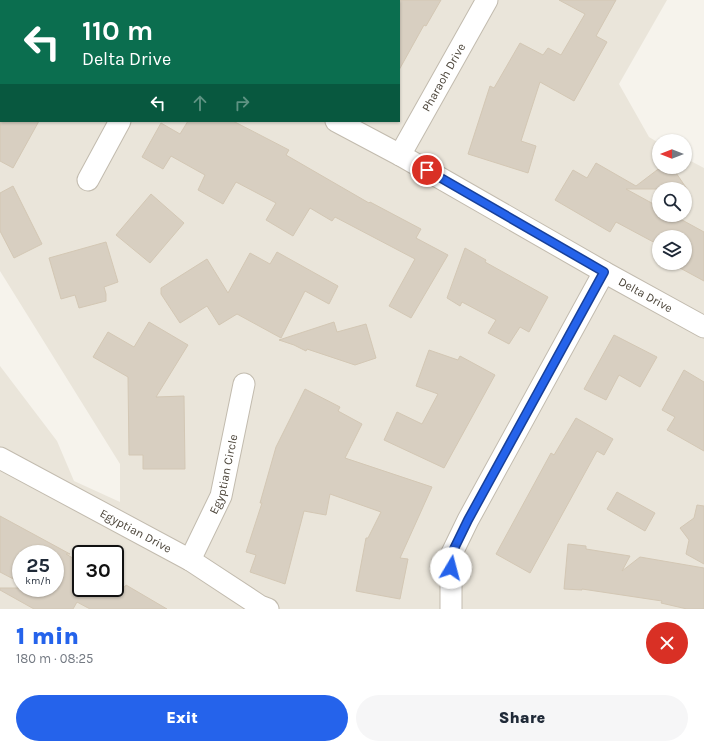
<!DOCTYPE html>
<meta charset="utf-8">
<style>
body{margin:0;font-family:Karla,sans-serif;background:#f6f6f7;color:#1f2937;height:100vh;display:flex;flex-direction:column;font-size:15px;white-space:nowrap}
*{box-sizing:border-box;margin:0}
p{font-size:13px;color:#747a83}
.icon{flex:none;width:22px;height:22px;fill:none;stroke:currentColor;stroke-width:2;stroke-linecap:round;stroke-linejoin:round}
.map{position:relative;height:609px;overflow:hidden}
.drawer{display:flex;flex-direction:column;background:#fff;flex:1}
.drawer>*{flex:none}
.top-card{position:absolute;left:0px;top:0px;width:400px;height:122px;box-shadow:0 1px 3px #0004;background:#0b6e4f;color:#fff;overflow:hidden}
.needle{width:26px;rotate:270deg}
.buttons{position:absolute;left:652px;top:134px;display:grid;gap:8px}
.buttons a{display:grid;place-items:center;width:40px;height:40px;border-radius:50%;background:#fff;box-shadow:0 1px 3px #0004;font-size:20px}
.speed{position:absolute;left:12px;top:545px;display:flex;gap:8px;font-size:20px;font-weight:700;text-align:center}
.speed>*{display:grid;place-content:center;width:52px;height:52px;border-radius:50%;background:#fff;box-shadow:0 1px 3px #0004;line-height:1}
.speed small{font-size:10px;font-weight:400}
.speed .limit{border:2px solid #111;border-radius:6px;background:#fff;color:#111}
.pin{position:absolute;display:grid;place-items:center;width:34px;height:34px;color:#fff;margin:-17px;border:2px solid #fff;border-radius:50%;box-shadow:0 1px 4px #0007}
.me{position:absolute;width:44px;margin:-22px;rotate:8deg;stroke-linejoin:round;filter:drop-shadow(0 0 3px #0008)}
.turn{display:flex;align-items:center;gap:14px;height:84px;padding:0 16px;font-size:18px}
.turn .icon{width:52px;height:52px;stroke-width:2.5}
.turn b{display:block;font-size:28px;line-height:34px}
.lanes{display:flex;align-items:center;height:38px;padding:0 16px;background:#0003;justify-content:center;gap:20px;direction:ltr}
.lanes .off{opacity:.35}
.round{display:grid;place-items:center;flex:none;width:42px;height:42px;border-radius:21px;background:#f6f6f7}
.head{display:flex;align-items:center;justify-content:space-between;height:68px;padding:0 16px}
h1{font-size:24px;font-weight:800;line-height:30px;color:#2563eb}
.action{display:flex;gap:8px;margin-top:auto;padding:8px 16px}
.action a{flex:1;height:46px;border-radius:24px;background:#2563eb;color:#fff;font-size:16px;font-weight:800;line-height:46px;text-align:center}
.action a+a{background:#f6f6f7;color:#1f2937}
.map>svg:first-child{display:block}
.residential{fill:#eae5da;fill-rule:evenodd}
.building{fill:#d8cfc1;stroke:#d3c7b4}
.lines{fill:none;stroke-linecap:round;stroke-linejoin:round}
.minor-casing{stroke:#c2bbae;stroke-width:23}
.minor{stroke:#fff;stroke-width:21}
.route-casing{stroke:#184099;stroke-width:10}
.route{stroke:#2563eb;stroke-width:7}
.labels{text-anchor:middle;stroke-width:4;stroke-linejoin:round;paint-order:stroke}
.street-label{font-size:12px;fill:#4b4439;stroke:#fff}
</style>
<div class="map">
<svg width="704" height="609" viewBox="0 0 704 609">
<rect width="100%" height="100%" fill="#f6f3ec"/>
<path class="residential" d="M40,0H667L619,84L649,137L659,143V167H685V158L704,168V609H0V366L57,441L74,481L120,502V464L0,271V72L1,70V121H399V1H39ZM659,189H685V215H659ZM659,237H685V263H659ZM21,554H55V588H21ZM81,554H115V588H81Z"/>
<path class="building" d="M399,0H441L426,26L424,25L399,70Z
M559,0H616L596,36L607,42L574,101L540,82L521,141L536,146L528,173L468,154L490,86L494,88L520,43L543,55L548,48L561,55L585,14Z
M0,121H39L13,168L0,161Z
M188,121H233L289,150L286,155L369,203L370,202L421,229L416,238L448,255L411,318L389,306L415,259L335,217L332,221L310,208L293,236L266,220L276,203L236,182L223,204L198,190L205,175L171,156L163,169L142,157L161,123L180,134Z
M596,163L636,186L661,167H672L687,189H626L659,207V215H673L704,232V281L680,268L683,263H685V237H659V245L616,222L610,232L555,200L573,170L587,178Z
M13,186L42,244L14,258L0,231V193Z
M151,194L184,223L150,263L116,235Z
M106,242L118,282L104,287L106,294V301L79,308L75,295L61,299L49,258Z
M465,248L486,260L485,262L548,297L529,332L520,327L509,344L488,333L496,320L462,302L460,306L447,298Z
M277,252L338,286L329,304L305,291L281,338L237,314L219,325L207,306L180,323L161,294V288L207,259L228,293L250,253L270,264Z
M149,322L188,345L156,397L184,396L185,469H143V455H129L128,377L93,357L108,332L134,347Z
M334,322L337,332L366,324L376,358L355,365L307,349L306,351L294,345L279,340Z
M614,335L657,357L640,387L619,375L606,400L584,389Z
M429,350L458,360L460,356L495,375L444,468L384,440L397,412L422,424L438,394L416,386Z
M684,370L704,382V451L667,430L675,417L662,410Z
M305,389L340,407L338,411L362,424L345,458L432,487L400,558L408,559L400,599L356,591L366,538H368L381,512L330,494L326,515L304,511L285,584L250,572L256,555L246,552L262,503H260L276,447Z
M576,418L613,439L604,455L597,451L530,573L496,554L551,453L554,455Z
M617,492L655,513L645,531L607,509Z
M697,505L704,506V564L686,554L689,540L680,528L694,518Z
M0,516L70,554H66L81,563V588H115V582L125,587L126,585L167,609H90L77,602L73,609H34L0,590V588H55V554H21V583L0,572Z
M568,544L586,546V549L630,556L622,571L640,557L704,568V609H687L661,603L662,601L582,589V590L564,589Z"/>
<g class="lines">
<g class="minor-casing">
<g id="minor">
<path d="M110,0L112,1"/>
<path d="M185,1V0"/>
<path id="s1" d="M336,121L400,155L604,272L704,327"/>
<path id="s2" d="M400,155L487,0"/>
<path d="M88,180L120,121"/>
<path id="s3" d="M0,458L190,560L260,606L268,609"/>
<path id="s4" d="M190,560L221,496L244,384"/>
<path d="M451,609V555L468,520L604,272"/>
</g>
</g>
<use href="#minor" class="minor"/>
</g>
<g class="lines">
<g class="route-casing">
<path id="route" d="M427,170L604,272L468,520L451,555V568"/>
</g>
<use href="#route" class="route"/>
</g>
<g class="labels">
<g class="street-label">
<text dy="4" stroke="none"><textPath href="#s2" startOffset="89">Pharaoh Drive</textPath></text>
<text dy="4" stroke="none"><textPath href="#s1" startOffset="355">Delta Drive</textPath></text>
<text dy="4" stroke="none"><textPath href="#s4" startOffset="93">Egyptian Circle</textPath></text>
<text dy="4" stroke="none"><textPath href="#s3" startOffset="154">Egyptian Drive</textPath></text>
</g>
</g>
</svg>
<div class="buttons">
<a><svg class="needle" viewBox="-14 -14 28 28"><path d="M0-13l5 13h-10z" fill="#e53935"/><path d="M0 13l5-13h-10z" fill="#747a83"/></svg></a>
<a><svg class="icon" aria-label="search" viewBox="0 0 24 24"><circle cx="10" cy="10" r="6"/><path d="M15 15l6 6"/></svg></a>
<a><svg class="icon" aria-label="layers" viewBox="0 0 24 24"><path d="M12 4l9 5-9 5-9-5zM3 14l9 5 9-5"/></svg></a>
</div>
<div class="speed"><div>25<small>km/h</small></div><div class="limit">30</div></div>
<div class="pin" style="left:427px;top:170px;background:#d93025"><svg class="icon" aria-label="arrive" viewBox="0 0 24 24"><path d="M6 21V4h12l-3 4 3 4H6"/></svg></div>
<svg class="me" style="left:451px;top:568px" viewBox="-20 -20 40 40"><circle r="19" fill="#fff"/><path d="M0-13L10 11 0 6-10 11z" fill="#2563eb"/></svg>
<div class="top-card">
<div class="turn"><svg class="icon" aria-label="left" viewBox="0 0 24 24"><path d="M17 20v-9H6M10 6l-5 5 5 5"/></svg><div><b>110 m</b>Delta Drive</div></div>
<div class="lanes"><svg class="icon" aria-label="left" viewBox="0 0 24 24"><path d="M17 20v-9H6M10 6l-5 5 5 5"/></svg><svg class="icon off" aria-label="ahead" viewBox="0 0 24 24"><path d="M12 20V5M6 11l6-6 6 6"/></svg><svg class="icon off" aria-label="right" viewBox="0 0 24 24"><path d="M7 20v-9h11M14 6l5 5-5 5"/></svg></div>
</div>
</div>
<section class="drawer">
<div class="head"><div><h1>1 min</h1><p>180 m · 08:25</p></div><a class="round" style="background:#d93025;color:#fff"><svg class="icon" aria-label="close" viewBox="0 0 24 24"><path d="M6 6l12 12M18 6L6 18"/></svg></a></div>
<div class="action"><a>Exit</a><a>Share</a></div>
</section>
